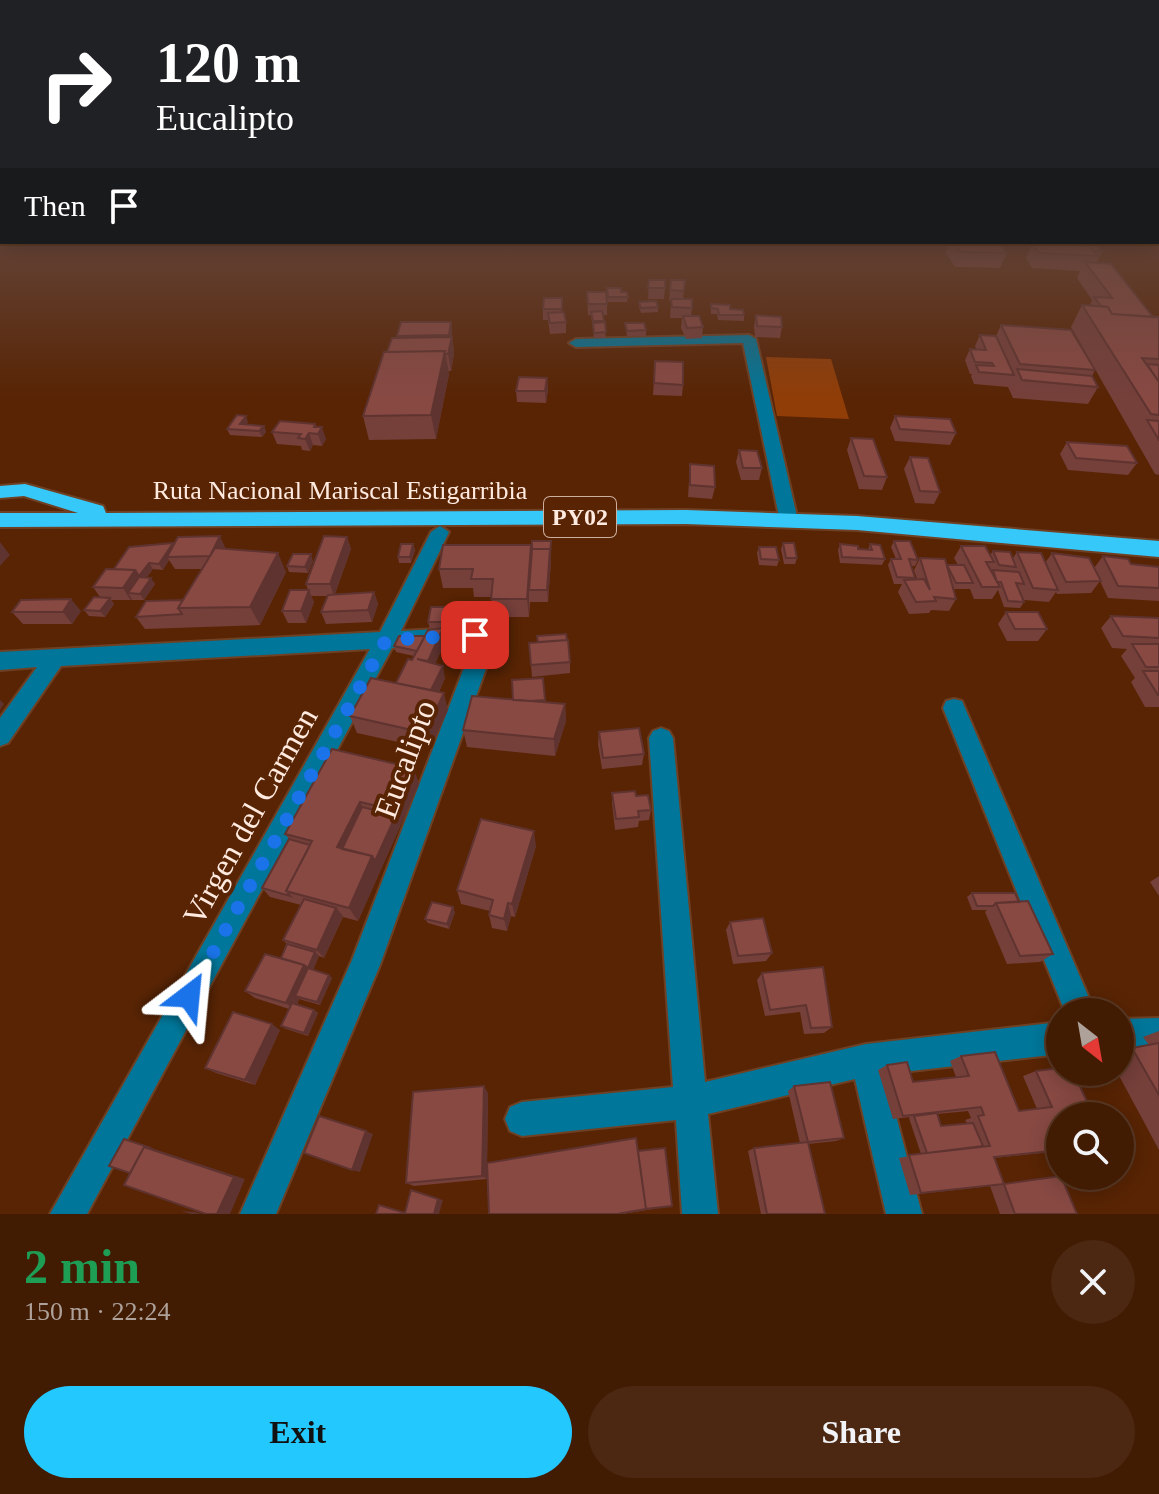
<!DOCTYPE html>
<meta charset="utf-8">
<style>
body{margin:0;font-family:Georgia,serif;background:#4c2812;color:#f1f3f6;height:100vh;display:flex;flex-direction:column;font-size:30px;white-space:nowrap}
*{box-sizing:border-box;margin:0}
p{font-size:26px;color:#aea19a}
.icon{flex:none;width:44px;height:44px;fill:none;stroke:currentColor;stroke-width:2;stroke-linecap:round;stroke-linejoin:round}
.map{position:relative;height:1214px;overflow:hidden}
.panel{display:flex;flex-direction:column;background:#421b03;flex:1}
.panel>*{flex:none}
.guide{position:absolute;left:0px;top:0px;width:1160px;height:244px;box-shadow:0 4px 20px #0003,0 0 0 2px #5a3925;background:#202124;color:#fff;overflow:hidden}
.needle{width:52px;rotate:149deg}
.controls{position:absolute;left:1046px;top:998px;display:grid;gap:16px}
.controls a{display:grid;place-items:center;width:88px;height:88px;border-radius:50%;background:#421b03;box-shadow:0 4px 20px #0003,0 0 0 2px #5a3925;font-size:40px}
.pin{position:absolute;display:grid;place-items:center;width:68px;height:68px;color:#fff;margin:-34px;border-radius:16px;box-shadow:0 4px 12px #0006}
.me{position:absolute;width:88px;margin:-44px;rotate:29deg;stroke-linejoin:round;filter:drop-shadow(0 0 6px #0008)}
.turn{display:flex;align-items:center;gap:28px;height:168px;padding:0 24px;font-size:36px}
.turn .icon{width:104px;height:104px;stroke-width:2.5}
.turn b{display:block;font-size:56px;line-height:68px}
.then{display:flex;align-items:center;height:76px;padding:0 24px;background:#0003;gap:16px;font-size:30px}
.round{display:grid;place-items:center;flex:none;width:84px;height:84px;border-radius:42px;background:#4c2812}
.headline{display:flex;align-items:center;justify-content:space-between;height:136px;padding:0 24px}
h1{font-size:48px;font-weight:600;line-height:60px;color:#1e9e55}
.cta{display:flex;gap:16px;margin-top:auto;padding:16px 24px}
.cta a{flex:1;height:92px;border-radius:48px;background:#23c9fe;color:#111;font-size:32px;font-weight:600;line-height:92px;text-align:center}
.cta a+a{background:#4c2812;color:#f1f3f6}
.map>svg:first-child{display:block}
.green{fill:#903d07}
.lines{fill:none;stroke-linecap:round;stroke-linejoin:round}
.minor-casing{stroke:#6f4023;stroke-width:4}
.highway-casing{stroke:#6f4023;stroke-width:4}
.minor{fill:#00779a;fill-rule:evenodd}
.highway{fill:#37c8fa;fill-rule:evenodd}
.wall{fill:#753f3a;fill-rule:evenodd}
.shaded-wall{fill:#5f332f}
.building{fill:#884943;stroke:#5f332f;stroke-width:2}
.route{stroke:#1a73e8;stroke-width:14;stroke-dasharray:0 25.2}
.labels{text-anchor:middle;stroke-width:8;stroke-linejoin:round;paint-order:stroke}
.shield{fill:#582404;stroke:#cdaf9e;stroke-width:2}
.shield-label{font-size:24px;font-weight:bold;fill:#ffeae0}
.street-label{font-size:26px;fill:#ffeae0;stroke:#582404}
.near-street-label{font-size:32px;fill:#ffeae0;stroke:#582404}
</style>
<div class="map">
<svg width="1159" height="1214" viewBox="0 0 1159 1214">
<rect width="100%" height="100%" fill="#582404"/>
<path class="green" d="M766,357L831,359L849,419L777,416Z"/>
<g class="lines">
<g class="minor-casing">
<path id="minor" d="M749,335L756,339L798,521L789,527L780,521L743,343L576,347L569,343L576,339Z
M440,526L449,532L401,631L475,627L482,629L494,646L380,965L276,1214H240L352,960L472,647L470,643L392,648L87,1214H50L370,649L61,666L8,743L0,746V718L37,667L0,670V652L380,632L431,532Z
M954,699L962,701L965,708L1095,1012H1065L943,708L946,701Z
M661,728L669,731L673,738L705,1082L866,1044L1060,1022V1054L885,1074L922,1214H886L855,1079L708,1114L718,1214H682L676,1120L522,1136L510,1131L505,1119L510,1107L522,1102L673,1087L649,738L653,731Z
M1159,1018V1048L1120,1049V1019Z"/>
</g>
<g class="highway-casing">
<path id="highway" d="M25,484L103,506L106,513L686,510L857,516L1159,541V557L857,530L686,524L0,527V513H78L24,496L0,498V486Z"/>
</g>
<use href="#minor" class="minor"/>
<use href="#highway" class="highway"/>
</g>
<path class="wall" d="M950,242H998L1007,253L1000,268L955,267L946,253Z
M1030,242H1090L1103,251L1097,261L1095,263L1153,317H1159V475L1155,474L1071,327L1082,305L1090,306L1092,300L1077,278L1080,271L1032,268L1026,258L1032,244Z
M649,280L665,288L664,299H648Z
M671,280H685L683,299L692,308L691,316L703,327L702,338L686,339L681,328L682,318H670L671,301H669Z
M607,288L621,292L628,297L627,302H607Z
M587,292L607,304V315H602L606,338H594L591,315H588Z
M562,298V312L566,322V333L550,334L548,320H543V309Z
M639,302L658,307V312L641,313L639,307Z
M711,304L744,315V321L718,320L717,314H711Z
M756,315L782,327L780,338L755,337L754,326Z
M451,322L454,354L451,371H448L449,374L436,439L369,440L363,416L387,352L397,338V336Z
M625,323L646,330V336H627Z
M1001,325L1095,370L1092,376L1098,387L1088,404L1013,398L1008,387L974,384L971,376L972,374H970L965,360L970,349H976L975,346L980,335L996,336Z
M655,361L683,385L682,396L653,395Z
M547,378L548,390L546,403L517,402L516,391Z
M895,416L956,433L950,445L895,441L890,428Z
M248,422L246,424L264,426L266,432L262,437L230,435L227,429Z
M315,424L326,439L322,446L313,445L310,451L302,450L301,446L277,444L272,432Z
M851,438L887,477L882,490L859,489L847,450Z
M1067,442L1137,463L1128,475L1068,470L1060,454Z
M739,450L762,468L759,480H741L736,462Z
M910,457L940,492L934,504L915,503L904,469Z
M690,464L715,487L712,499L688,497Z
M347,537L351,549L335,594L374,592L378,604L372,622L326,624L321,612L328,596H311L314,602L306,623H288L282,611L308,590L306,584Z
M894,541L918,560L915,566H911L915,578L914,580L917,579L914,570L920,558L947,565H958L954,558L961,546L990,555L993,551L1013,558L1017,552L1045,563L1052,553L1094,568L1103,556L1131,564L1159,567V601L1108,598L1100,581L1091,593L1057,594L1056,592L1049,602L1024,600L1019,590L1024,602L1020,608L1004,607L998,590L992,599H974L970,589H954L956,599L949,611L931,610L929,613L909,614L898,592L902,584H894L888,565L891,559H896L891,547Z
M173,543L174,545L226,549L286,572L260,625L145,629L136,617L183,600L202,569H175L169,560L163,570L153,569L147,577L155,584L144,600H111L114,604L105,617L89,616L84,610L100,597L93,587L114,569Z
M783,543L797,558L795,564H784L781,549Z
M413,544L415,550L411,563H399L398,557Z
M840,544L858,549L868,550L870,544L885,559L882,565L840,563L838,550Z
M759,547L779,560L777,566L759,565L757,553Z
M313,561L308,573L289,572L287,566Z
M551,561L548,602H530L529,617H493L491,597H474L473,588H443L439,569Z
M81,611L72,624H23L12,612Z
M1006,612L1047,629L1038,641H1007L998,624Z
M1111,616L1159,618V707H1145L1131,682L1135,678L1121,656L1127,649L1112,648L1101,628Z
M461,619L459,634H444L446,640L435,664L445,678L439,692L448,710L430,749L357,733L350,716L396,683L414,656L396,652L394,646L425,636L430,629L428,622Z
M474,639L475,645L464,670L451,668L449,662Z
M529,643L570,662V673L532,677Z
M543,678L545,703L565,704L566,721L555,756L467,747L463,730L513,700Z
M599,732L644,754L642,765L602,769L598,744Z
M413,768L419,784L358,921L343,917L324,958L319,956L313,970L332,978L320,1005L299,999L297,1005L314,1010L318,1013L308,1036L286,1029L281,1026L289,1009L255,998L245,991L281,958L287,944L283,940L301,905L270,897L262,888L289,839L285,834Z
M612,793L636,796L651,810L649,820L639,821L638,827L615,830L612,803Z
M536,846L515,917L511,916L507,931L492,928L489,915L490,911L461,904L457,890Z
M1159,876V896L1150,882Z
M972,893L1019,902L1053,954L1040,962L1007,964L985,912L987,910H972L967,897Z
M455,912L449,929L428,923L425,919Z
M730,922L772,953L766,961L733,964L726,930Z
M823,967L832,1027L824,1033L804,1034L800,1012L765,1016L757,980L762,973Z
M280,1030L255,1085L216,1073L205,1068Z
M1159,1031V1150L1117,1072H1120V1052L1132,1048L1149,1045L1143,1037Z
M961,1056L1019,1111L1037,1109L1023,1076L1036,1071L1060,1116V1151L994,1158L1004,1184L1077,1214H1000L990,1186L910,1195L899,1158L921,1154L909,1118L910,1117L893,1119L878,1070L887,1065L913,1082L956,1077L950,1061ZM968,1111L971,1118L965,1120L967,1123L941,1126L937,1114Z
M794,1086L844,1138L836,1141L808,1144L825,1214H761L748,1151L754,1148L800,1143L788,1091Z
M488,1093L487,1163L638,1152L672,1206L622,1214H489L487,1179L414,1186L406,1183Z"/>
<path class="shaded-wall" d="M451,322L454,354L451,371L448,354L450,346L449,335Z
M445,351L449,374L436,439L431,415Z
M547,378L548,390L546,403L545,391Z
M246,416L248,422L242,430L240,424Z
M315,424L318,433L322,427L326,439L322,446L318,434L314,427Z
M264,426L266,432L262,437L259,431Z
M309,433L313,445L310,451L305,439Z
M220,536L226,549L210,556Z
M347,537L351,549L334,596L330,584Z
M551,541V561L548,602L547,590Z
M0,542L10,555L0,566Z
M173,543L176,549L167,557L169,560L163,570L159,564Z
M413,544L415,550L411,563L410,557Z
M531,545L529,590V617L527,599Z
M278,553L286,572L260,625L250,607Z
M311,554L313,561L308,573L305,567Z
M149,563L153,569L143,582L139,576Z
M135,570L143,582L128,593L132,599L131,601L123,588Z
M151,578L155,584L144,600L140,594Z
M309,590L314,602L306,623L301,611Z
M374,592L378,604L372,622L368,610Z
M110,598L114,604L105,617L100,611Z
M71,599L81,611L72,624L63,612Z
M458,607L461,619L459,634L456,622Z
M443,628L446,640L431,673L428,661Z
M474,639L475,645L464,670L463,664Z
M443,666L445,678L432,707L429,695Z
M444,693L448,710L430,749L425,733Z
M0,700L4,704L0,710Z
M565,704L566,721L555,756L554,739Z
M413,768L419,784L358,921L349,908L372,856L396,815L394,810Z
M360,802L367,817L350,855L337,847Z
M534,831L536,846L515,917L512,904Z
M508,903L511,916L507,931L504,919Z
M453,907L455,912L449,929L447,924Z
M336,908L343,916L324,958L317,950Z
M315,952L319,956L312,972L308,968Z
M304,965L312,972L295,996L299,999L294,1010L286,1003Z
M329,975L332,978L320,1005L317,1002Z
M314,1010L318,1013L308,1036L304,1033Z
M272,1024L280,1030L255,1085L245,1080Z
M484,1086L488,1093L487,1179L482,1176Z
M366,1131L373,1134L360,1172L352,1170Z
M124,1139L245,1179L230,1214H217Z
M411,1190L443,1200L439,1214H434Z
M181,1211L195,1212L201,1214H191Z"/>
<path class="building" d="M954,242H998L1007,253L961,252Z
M1088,242H1090L1103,251H1094L1090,246H1086Z
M1033,243L1090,246L1098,256L1039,253Z
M1085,262L1111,264L1153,317L1112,314L1108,307L1101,306L1094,297L1112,298Z
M649,280H665V288H648Z
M671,280H685L684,291L670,290Z
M607,288H621V292H627L628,297H608Z
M587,292H606L607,304H588Z
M544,298H562V309H543Z
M671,299H692V308L672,307Z
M656,301L658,307L641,308L639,302Z
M711,304L730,305V309L743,310L744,315H719L718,309L711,308Z
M1082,305L1108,307L1112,314L1159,317V359L1142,358L1159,382V415L1151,414Z
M602,311L604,321H593L591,312Z
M564,312L566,322L550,323L548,313Z
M756,315L781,317L782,327L757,326Z
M683,316H699L703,327L687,328Z
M401,322H451L449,335L397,336Z
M605,322L606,332L594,333L593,323Z
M625,323H644L646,330L627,331Z
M1001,325L1071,330L1095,370L1020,364Z
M980,335L996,336L1014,375L979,372L976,365L994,366L992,363L975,362L970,349L986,350Z
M452,337L448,354H445V351L387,352L392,338Z
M445,351L431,415L363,416L384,352Z
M655,361L683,362V385L654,383Z
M1147,364L1159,365V382Z
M1017,369L1092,376L1098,387L1022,380Z
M519,377L547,378L545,391H516Z
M237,415L246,416L240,424L264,426L259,431L227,429Z
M895,416L950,419L956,433L900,429Z
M1147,420L1159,421V440Z
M280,421L315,424L314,427H322L318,434L309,433L305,439L298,438L301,434L272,432Z
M851,438L873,439L887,477L864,476Z
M1067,442L1127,446L1137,463L1076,458Z
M739,450L757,451L762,468H743Z
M910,457L928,458L940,492L920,491Z
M690,464L714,466L715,487L690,485Z
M220,536L210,556L167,557L178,537Z
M324,536L347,537L330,584H306Z
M532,541H551L550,555V549H532Z
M894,541H910L918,560L909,559L915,578L897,577L891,559H901Z
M173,543L159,564L149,563L139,576L135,570L114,569L129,547Z
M783,543H794L797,558H786Z
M401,544H413L410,557H398Z
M840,544L858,546V549L872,550L870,544L880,545L885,559L842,557Z
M443,545H531L527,599H491L493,579H471L473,569H439Z
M961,546H985L994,562H986L1000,587H982Z
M759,547H776L779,560L761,559Z
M215,548L278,553L250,607L178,608Z
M532,549H550L547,590H529Z
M993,551L1010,552L1016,567L999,565Z
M1017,552L1041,553L1058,590L1033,588Z
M1052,553L1089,558L1101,581L1066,582Z
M293,554H311L305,567L287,566Z
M1103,556L1128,559L1131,564L1159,567V588L1118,586Z
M920,558L945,559L956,599L934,597L936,601L916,602L904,580L924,579L930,590Z
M947,565H964L973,583H956Z
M106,569L135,570L123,588L93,587Z
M993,570L1019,572L1024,584L1016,583L1024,602L1008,601L1001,582H997Z
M139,577L151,578L140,594L128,593Z
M290,590H309L301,611H282Z
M374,592L368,610L321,612L328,595Z
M94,597L110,598L100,611L84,610Z
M71,599L63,612H12L21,600Z
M183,600L178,608L182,614L136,617L146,601Z
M431,607H458L456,622H428Z
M1006,612H1038L1047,629H1015Z
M1111,616L1159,618V638L1123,636Z
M443,628L428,661L417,659L443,666L431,690L396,683L408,659L412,660L428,630Z
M566,634L567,640L538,642L537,636Z
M399,636H425L417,651L394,646Z
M460,637L474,639L463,664L449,662Z
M568,640L570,662L531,665L529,643Z
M1132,644H1159V667H1146Z
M1143,671H1159V695H1158Z
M371,678L444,693L425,733L350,716Z
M543,678L545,700L530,701L513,700L512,680Z
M472,696L565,704L554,739L463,730Z
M639,728L644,754L603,758L599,732Z
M332,749L413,768L394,810L360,802L337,847L372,856L349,908L286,891L312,841L285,834Z
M635,791L636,796L648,795L651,810L638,811L639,817L616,819L612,793Z
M362,807L396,815L375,861L372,856L342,849Z
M481,819L534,831L512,904L508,903L504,919L489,915L493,900L457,890Z
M289,839L310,845L286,891L290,896L262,888Z
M972,893H1015L1019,902L996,903L993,906H977Z
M304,899L336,908L317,950L283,940Z
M1028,901L1053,954L1020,956L996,903Z
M432,902L453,907L447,924L425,919Z
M763,918L772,953L738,956L730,922Z
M287,944L315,952L308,968L304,965L281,958Z
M265,954L304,965L286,1003L245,991Z
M823,967L832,1027L811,1028L806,1005L770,1010L762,973Z
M308,968L329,975L317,1002L295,996Z
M292,1003L314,1010L304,1033L281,1026Z
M233,1012L272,1024L245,1080L205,1068Z
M1159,1043V1095L1132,1048Z
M995,1052L1019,1111L1052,1107L1036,1071L1060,1068V1072H1073L1094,1116H1060V1150L994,1157L1004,1184L921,1193L909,1155L990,1146L978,1116L984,1115L981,1107L903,1116L887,1065L907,1062L913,1082L969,1076L961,1056Z
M830,1082L844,1138L808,1142L794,1086Z
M484,1086L482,1176L406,1183L413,1092Z
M937,1113L941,1126L973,1123L983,1146L927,1153L914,1116Z
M319,1116L366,1131L352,1170L304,1153Z
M636,1138L646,1209L617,1214H489L487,1163Z
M124,1139L151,1148L144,1147L130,1173L109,1166Z
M808,1142L825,1214H767L754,1148Z
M144,1147L234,1177L217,1214H206L124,1185Z
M665,1148L672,1206L645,1209H646L638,1151Z
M1061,1176L1077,1214H1015L1004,1184Z
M411,1190L438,1199L434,1214H376L379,1205L405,1213Z"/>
<linearGradient id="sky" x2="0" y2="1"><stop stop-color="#301402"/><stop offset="0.57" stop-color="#64453a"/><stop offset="1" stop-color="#64453a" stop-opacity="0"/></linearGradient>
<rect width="1159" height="398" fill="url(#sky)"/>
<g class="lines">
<path class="route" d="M189,996L386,640L475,635"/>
</g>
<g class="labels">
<rect class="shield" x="544" y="497" width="72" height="40" rx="6"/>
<g class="shield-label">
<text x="580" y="525">PY02</text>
</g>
<g class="street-label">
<text x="340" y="499">Ruta Nacional Mariscal Estigarribia</text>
</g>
<g class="near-street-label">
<text transform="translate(405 759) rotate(-70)" y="11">Eucalipto</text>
<text transform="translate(250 816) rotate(-61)" y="11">Virgen del Carmen</text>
</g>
</g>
</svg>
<div class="controls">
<a><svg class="needle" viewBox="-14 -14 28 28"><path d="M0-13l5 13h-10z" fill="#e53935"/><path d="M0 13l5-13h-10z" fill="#aea19a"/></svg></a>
<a><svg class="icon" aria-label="search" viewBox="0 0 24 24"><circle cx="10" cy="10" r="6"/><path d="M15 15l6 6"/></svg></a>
</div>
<div class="pin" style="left:475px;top:635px;background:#d93025"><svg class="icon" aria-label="arrive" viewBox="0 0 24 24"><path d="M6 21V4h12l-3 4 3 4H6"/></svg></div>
<svg class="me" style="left:189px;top:996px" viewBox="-20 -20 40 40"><path d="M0-17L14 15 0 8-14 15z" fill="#1a73e8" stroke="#fff" stroke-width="4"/></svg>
<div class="guide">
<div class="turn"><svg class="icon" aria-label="right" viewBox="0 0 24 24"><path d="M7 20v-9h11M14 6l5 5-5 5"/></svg><div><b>120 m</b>Eucalipto</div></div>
<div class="then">Then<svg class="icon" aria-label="arrive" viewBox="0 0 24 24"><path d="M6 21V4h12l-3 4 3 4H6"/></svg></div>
</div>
</div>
<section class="panel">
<div class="headline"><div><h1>2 min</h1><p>150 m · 22:24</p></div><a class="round"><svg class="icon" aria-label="close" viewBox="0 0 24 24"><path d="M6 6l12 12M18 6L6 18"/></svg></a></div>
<div class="cta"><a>Exit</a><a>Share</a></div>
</section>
